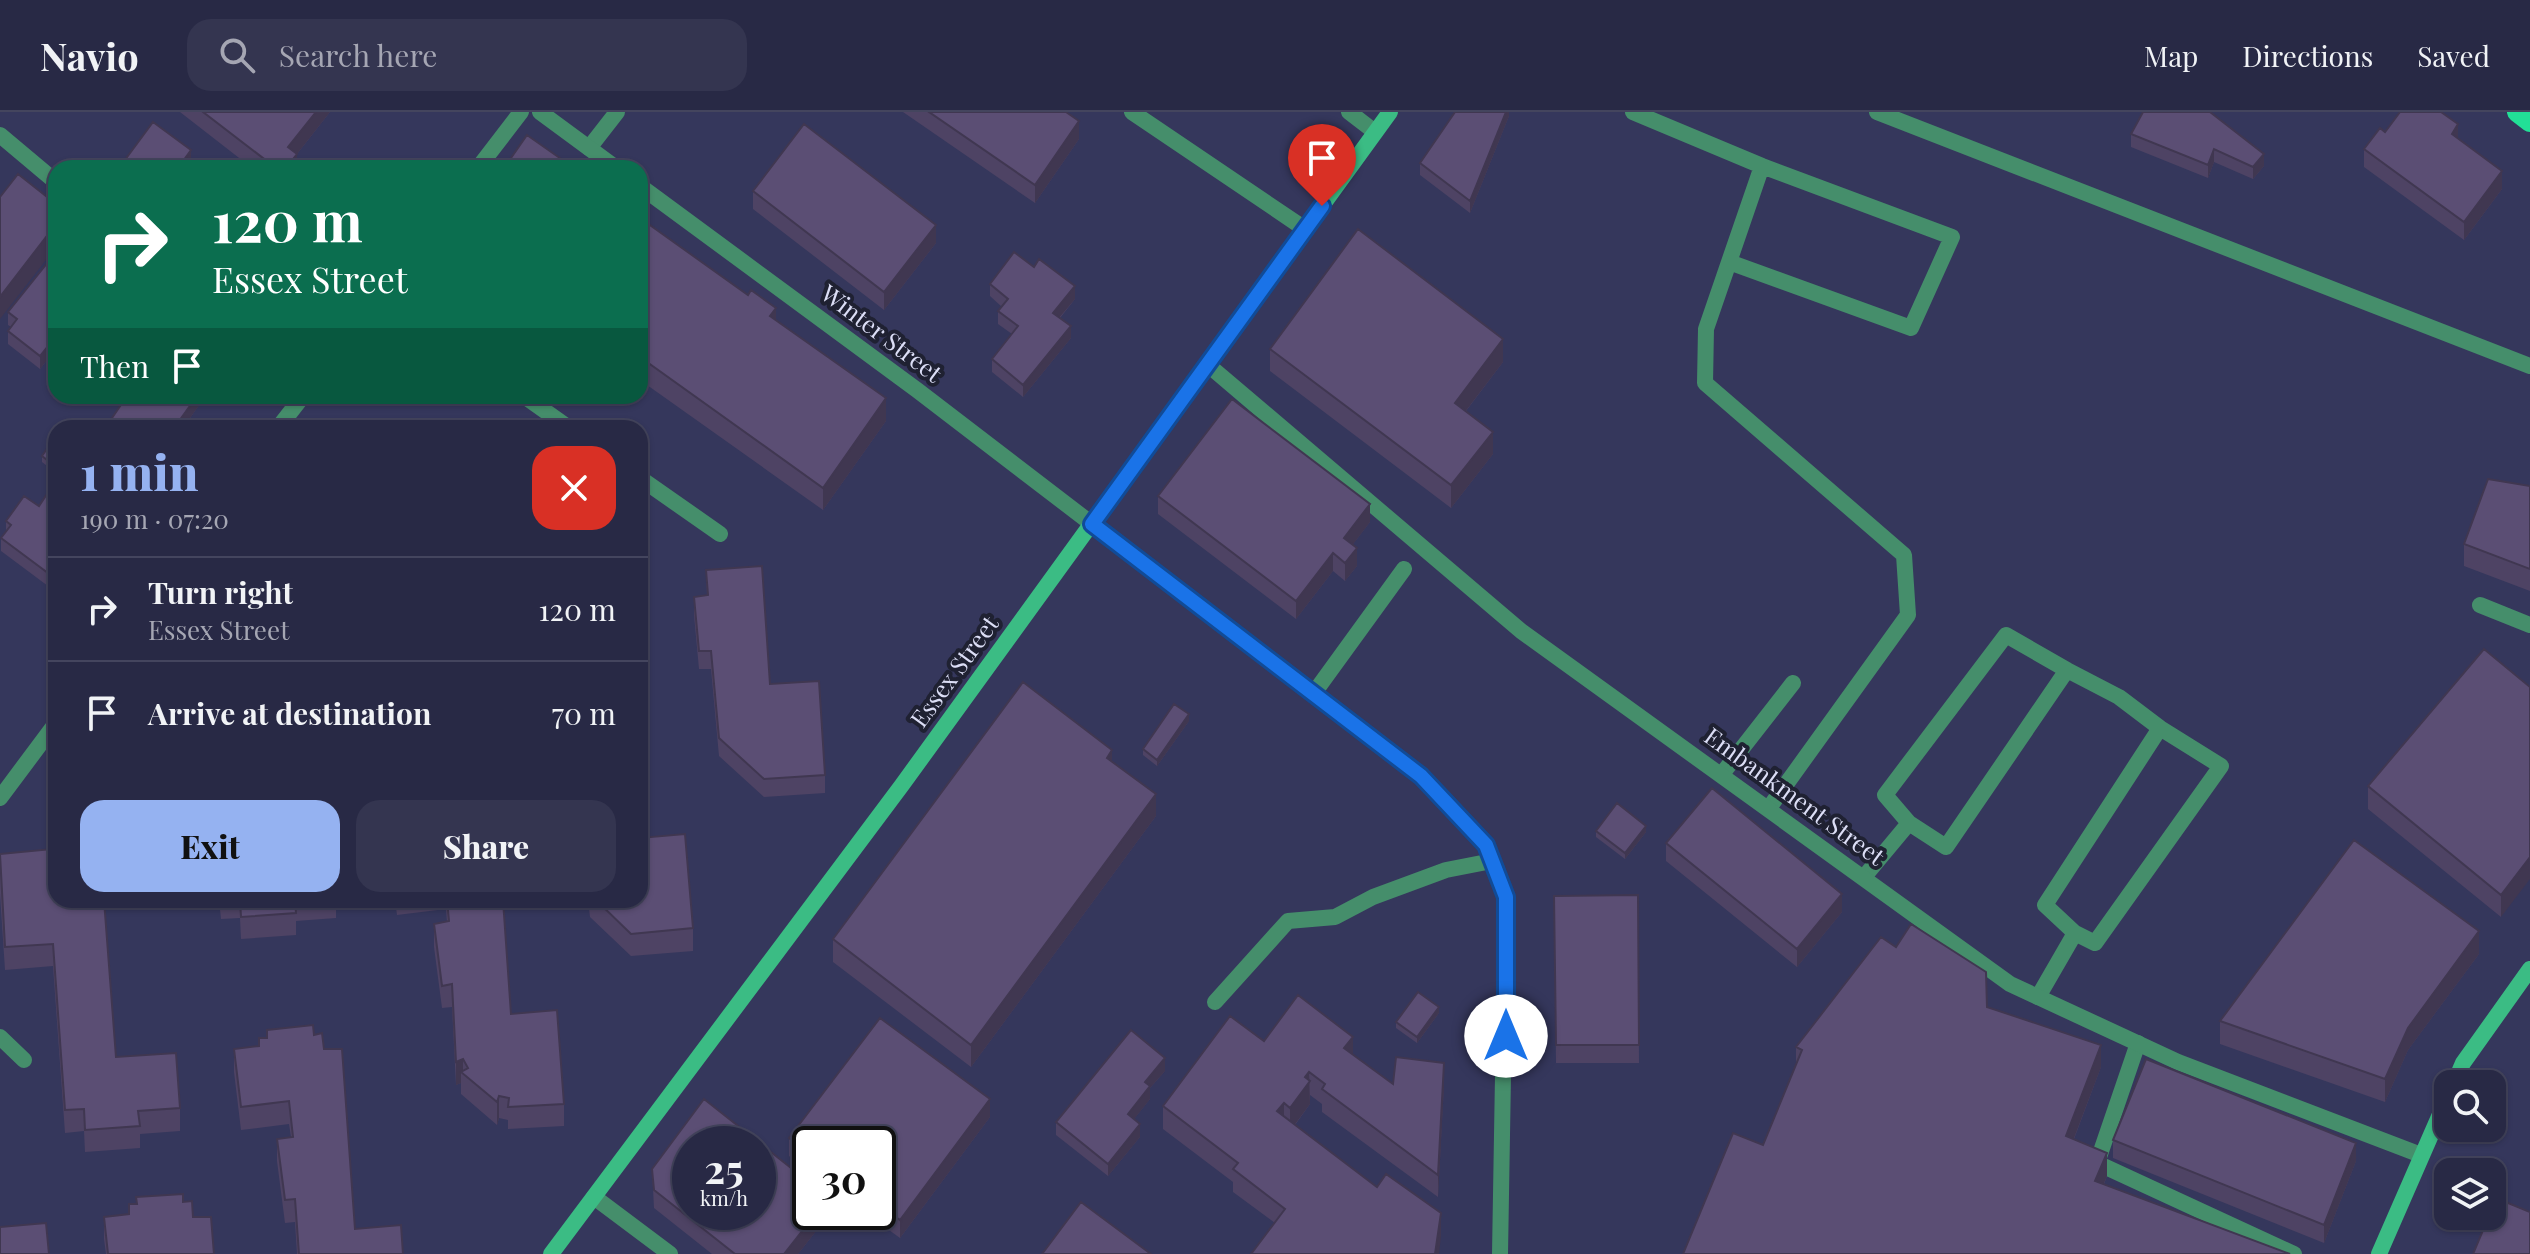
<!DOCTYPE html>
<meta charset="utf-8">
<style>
body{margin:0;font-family:"Playfair Display",serif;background:#343550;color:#f1f3f6;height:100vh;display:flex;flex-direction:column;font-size:30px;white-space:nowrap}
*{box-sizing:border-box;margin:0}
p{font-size:26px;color:#a5a6b3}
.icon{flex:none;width:44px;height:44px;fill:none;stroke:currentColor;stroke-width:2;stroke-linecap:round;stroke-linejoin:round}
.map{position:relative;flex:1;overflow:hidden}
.sheet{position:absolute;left:48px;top:308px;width:600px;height:488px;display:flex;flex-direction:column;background:#282945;border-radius:24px;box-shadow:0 2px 6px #0004,0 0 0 2px #44455e}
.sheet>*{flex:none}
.banner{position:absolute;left:48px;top:48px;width:600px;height:244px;border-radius:24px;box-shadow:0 2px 6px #0004,0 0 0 2px #44455e;background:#0b6e4f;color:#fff;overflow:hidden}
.tools{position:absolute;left:2434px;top:958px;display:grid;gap:16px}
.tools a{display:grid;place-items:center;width:72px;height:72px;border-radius:16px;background:#282945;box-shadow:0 2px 6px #0004,0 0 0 2px #44455e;font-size:40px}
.speed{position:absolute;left:672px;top:1014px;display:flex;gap:16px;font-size:40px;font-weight:700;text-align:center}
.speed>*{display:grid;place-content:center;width:104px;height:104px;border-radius:50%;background:#282945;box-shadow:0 2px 6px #0004,0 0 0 2px #44455e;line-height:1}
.speed small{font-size:20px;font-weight:400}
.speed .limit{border:4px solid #111;border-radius:12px;background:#fff;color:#111}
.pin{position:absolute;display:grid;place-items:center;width:68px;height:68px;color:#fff;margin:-82px -34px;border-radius:50% 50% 50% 0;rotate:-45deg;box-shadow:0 0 8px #0007}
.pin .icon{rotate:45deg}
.me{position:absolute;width:88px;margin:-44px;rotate:0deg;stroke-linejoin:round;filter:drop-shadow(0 0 6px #0008)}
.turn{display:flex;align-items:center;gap:28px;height:168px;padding:0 32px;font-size:36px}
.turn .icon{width:104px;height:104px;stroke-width:2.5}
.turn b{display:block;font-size:56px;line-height:68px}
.then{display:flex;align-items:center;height:76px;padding:0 32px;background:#0003;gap:16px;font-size:30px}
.round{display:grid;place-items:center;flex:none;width:84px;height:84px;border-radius:24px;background:#343550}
.head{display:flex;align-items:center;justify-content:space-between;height:136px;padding:0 32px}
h1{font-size:48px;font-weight:800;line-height:60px;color:#95b2f1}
.button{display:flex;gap:16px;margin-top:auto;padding:16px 32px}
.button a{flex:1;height:92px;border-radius:24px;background:#95b2f1;color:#111;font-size:32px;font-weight:800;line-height:92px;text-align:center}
.button a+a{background:#343550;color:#f1f3f6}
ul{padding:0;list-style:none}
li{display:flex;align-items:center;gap:24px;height:104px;padding:0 32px;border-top:2px solid #44455e}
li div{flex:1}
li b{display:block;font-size:30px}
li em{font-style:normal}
header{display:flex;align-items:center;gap:48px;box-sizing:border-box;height:112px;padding:0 40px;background:#282945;border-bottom:2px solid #44455e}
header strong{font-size:38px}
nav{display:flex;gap:44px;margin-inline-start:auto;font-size:28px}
.search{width:560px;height:72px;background:#343550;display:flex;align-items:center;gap:20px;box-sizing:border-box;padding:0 28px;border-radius:24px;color:#a5a6b3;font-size:30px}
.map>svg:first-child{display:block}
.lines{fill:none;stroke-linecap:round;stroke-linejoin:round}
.lane{stroke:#458e6b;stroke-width:16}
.street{stroke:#458e6b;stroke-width:16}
.secondary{stroke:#3bbc84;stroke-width:16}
.primary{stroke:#22e097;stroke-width:20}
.wall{fill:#4e4364}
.shaded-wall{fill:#403751}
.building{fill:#5b4e74;stroke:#403751;stroke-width:2;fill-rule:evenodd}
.route-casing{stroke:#114b97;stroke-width:20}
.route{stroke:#1a73e8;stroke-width:14}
.labels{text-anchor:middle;stroke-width:8;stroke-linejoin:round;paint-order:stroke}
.street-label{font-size:24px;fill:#dcdef6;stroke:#1f2132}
</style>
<header>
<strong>Navio</strong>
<div class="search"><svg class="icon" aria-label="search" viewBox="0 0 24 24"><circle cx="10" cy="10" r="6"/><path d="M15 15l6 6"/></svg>Search here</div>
<nav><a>Map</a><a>Directions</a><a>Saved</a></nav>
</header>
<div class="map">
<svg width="2530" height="1142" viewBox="0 0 2530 1142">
<rect width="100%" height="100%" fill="#35375c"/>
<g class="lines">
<path class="lane" d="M1132,0L1305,117
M1349,0L1375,20
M1633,0L1762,54L1952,125L1911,216L1729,150
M1877,0L2530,254
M589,36L617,0
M1762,54L1706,217L1705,271L1904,443L1908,503L1769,696
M524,284L569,316
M640,366L720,422
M2480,493L2530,513
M2006,523L2067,558L1946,735L1909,711L1885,683Z
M2067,558L2119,585L2160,616
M1314,581L1404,457
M2160,616L2221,654L2095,831L2075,821L2045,793Z
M1722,662L1793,571
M1864,765L1909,711
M2038,885L2075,821
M1215,890L1288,809L1335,805L1373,785L1446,758L1492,749
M0,925L24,948
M2138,931L2097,1051L2294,1142"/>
<path class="street" d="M540,0L616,56
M0,23L56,70
M478,56L521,0
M640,74L917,278L1421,664L1486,733L1506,785L1500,1142
M1207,252L1521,519L2010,872L2178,950L2421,1043
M278,316L303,284
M0,686L56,611
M594,1085L670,1142"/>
<path class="secondary" d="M2454,972L2463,951L2530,857
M551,1142L902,673L1390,0
M2379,1142L2448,984"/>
<path class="primary" d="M2517,0L2530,10"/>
</g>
<path class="wall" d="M180,0H330L297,42V56H252Z
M903,0H1066L1079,27L1035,91Z
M1509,0V4L1470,101L1420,63V51Z
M2143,0L2264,54L2253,67L2214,50L2208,66L2131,35V22Z
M2385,20L2458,26L2502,77L2464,128L2364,55V37Z
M753,79L936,131L884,198L753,97Z
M640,106L776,208L886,309L823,398L640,268Z
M56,140V237L40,257L8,232V219L11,215L8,213V200Z
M990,172L1075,187L1060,206L1071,226L1023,285L992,260V247L1012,222L998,212V199L1002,195L990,184Z
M1270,237L1503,250L1466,299L1493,342L1451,396L1270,259Z
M202,284V289L183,316H112V306Z
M56,331V361L42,350V344Z
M2530,374V479L2464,454V432Z
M1158,384L1370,410L1353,432L1357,454L1345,469L1333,459L1296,507L1158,402Z
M56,389V480L1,439V426L6,420V409L39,394Z
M706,458L770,572L825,663V681L764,685L719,644L711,557H699L694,503V485L707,484Z
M2530,575L2501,805L2368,697V674Z
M1189,609L1157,654L1143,643V637Z
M1112,650L1156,704L971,955L833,850V827Z
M1596,719L1646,720L1625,747L1596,725Z
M640,726L693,816V839L631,844L590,805L588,788H640Z
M1666,731L1842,800L1797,855L1666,749Z
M0,742L53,753L116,945L180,996V1019L140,1022V1036L85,1040L84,1019L65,1021L53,854L5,858L0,782Z
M1638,783L1639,951H1556L1554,784Z
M219,788H336V806L296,809V823L241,827L240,806L221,807Z
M395,788H503L511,902L564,992V1014L508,1017V1008L499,1006L497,1013L461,982V971L456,973L452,895L442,896L434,835V812L447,810L446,797L397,803Z
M2479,842L2408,938L2385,990L2220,932V909Z
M1987,895L2101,955L2074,1027L2107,1064L2104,1072L1763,1033L1796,953V935Z
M1439,901L1417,931L1396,916V910Z
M314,923L324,937L355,1117L403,1142H297L295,1110L285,1111L277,1049V1027L291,1025L289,1012L241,1018L234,960V937L259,934Z
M1264,929L1353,943L1393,972L1444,973L1438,1085L1322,1000V992L1310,983V992L1295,1013L1441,1124L1275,1111L1233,1080V1070L1163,1017V994Z
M1165,959L1150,976V987L1134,1007L1140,1025L1108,1064L1056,1023V1010Z
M990,1005L900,1126L864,1100H878V1032H810V1060L789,1044V1026Z
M2113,1028L2356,1049L2324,1131L2113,1046Z
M652,1057L828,1100V1104L798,1142H712L654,1096Z
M183,1090L193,1105L214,1142H106L104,1127V1105L129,1102Z"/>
<path class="shaded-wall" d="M316,0H330L293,47L297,42V56H286L288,35Z
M1506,0H1509V4L1470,101V89Z
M1079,9V27L1035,91V73Z
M2458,12V30L2452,22Z
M2214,37V50L2208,66V53Z
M191,38V50L187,56H178Z
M2264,42V54L2253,67V55Z
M2502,59V77L2464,128V110Z
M56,112V135L0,207V185Z
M936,113V131L884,198V180Z
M1075,174V187L1053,213V201Z
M776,196V219L770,204Z
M1071,214V226L1023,285V273Z
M56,224V237L40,257V244Z
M1503,227V250L1455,313V291Z
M197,284H202V289L183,316H174Z
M886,286V309L823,398V376Z
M1493,320V342L1451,396V373Z
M1370,392V410L1344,444V426Z
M1357,436V454L1345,469V451Z
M1333,441V459L1296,507V489Z
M1189,602V609L1157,654V648Z
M1112,638V661L1107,646Z
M1156,682V704L971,955V933Z
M1646,714V720L1625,747V741Z
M2530,745V767L2501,805V783Z
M1842,782V800L1797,855V837Z
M2479,819V842L2408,938L2385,990V967L2408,916Z
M1439,895V901L1417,931V925Z
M1353,925V947L1344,936Z
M2101,933V955L2066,1047V1024Z
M1165,946V959L1150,976V987L1128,1015V1002L1145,970Z
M463,947V962L461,960V971L456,973V950Z
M1444,951V973L1438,1085V1063Z
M1309,960L1310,992L1290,1019V996L1305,965Z
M499,984V1006L497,1013V990Z
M990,987V1005L900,1126V1108Z
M1284,991V1014L1277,999Z
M1140,1012V1025L1108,1064V1052Z
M2356,1031V1049L2324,1131V1113Z
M2107,1041V1064L2095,1092V1069Z
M817,1100H828V1104L798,1142H784Z
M1441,1101V1124L1439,1142H1435Z"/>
<path class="building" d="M203,0H316L288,35L297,42L286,56H276Z
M929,0H1066L1079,9L1035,73Z
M1455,0H1506L1470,89L1420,51Z
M2143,0H2210L2264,42L2253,55L2214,37L2208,53L2131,22Z
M2400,0H2441L2458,12L2452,22L2502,59L2464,110L2364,37L2380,16L2385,20Z
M153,10L191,38L178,56H119Z
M804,12L936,113L884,180L753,79Z
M527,23L574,56H504Z
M18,62L56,92V112L0,185V85Z
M640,106L748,183L751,178L776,196L770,204L886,286L823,376L640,245Z
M1358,117L1503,227L1455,291L1493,320L1451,373L1270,237Z
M56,140V224L40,244L8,219L17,207L8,200Z
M1014,140L1034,155L1039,147L1075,174L1053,201L1071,214L1023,273L992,247L1018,214L998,199L1008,187L990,172Z
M127,284H197L174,316H126L112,306Z
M1232,287L1370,392L1344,426L1357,436L1345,451L1333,441L1296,489L1158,384Z
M53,328L56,331V355L42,344Z
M2488,367L2530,374V457L2464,432Z
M47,382L56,389V467L1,426L11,413L6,409L24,384L39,394Z
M762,454L770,572L819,569L825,663L764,667L719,626L711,539H699L694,485L708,483L706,458Z
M2484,537L2530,575V745L2501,783L2368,674Z
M1023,570L1112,638L1107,646L1156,682L971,933L833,827Z
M1174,592L1189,602L1157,648L1143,637Z
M1712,676L1842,782L1797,837L1666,731Z
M1617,691L1646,714L1625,741L1596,719Z
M640,720V726L685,722L693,816L631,822L596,788H640Z
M2354,728L2479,819L2408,916L2385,967L2220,909Z
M52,737L53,753H56V788H104L116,945L176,941L180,996L138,999L140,1014L85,1018L84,997L65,998L53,832L5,835L0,742Z
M1638,783L1639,933H1556L1554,784Z
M240,788H295L296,801L241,805Z
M447,788H503L511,902L557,898L564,992L508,995L509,986L499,984L497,990L461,960L468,956L463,947L456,950L452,872L442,874L434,812L449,809Z
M1911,812L1986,860L1987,895L2101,933L2066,1024L2107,1041L2095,1069L2290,1142H1683L1733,1021L1763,1033L1802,938L1796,935L1881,825L1896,835Z
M1418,880L1439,895L1417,925L1396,910Z
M1298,883L1353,925L1344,936L1393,972L1396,945L1444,951L1438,1063L1322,977L1325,972L1309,960L1305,965L1310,969L1290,996L1284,991L1277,999L1377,1075L1386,1062L1441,1101L1435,1142H1251L1285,1097L1233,1057L1238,1051L1163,994L1230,904L1264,929Z
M880,906L990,987L900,1108L878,1092V1032H810V1042L789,1026Z
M313,913L314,923L322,921L324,937H342L355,1117L401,1113L403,1142H299L295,1087L285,1088L277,1027L293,1025L289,989L241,995L234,937L259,934V926H267V918Z
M1131,918L1165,946L1145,970L1150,974L1128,1002L1140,1012L1108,1052L1056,1010Z
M2146,947L2356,1031L2324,1113L2113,1028Z
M704,987L810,1071V1100H817L784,1142H735L654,1078L652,1057ZM690,1032H758V1100H690Z
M183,1082V1090L192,1089L193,1105H211L214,1142H108L104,1105L129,1102V1092H137L136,1085Z
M2496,1086L2530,1100V1142H2473L2489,1104H2492V1095Z
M1081,1090L1151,1142H1042Z
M46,1111L49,1142H0V1115Z"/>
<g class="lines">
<g class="route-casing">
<path id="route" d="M1322,94L1092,412L1421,664L1486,733L1506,785V924"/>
</g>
<use href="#route" class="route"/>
</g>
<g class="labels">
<g class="street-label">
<text transform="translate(881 222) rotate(37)" y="8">Winter Street</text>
<text transform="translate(955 560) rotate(-54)" y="8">Essex Street</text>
<text transform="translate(1794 685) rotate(36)" y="8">Embankment Street</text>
</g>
</g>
</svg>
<div class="tools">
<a><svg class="icon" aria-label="search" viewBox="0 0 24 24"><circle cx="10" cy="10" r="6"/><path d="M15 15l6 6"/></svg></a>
<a><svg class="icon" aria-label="layers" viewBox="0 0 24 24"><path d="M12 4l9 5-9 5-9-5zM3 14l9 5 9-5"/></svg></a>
</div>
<div class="speed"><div>25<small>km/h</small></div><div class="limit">30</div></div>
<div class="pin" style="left:1322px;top:94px;background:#d93025"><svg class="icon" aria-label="arrive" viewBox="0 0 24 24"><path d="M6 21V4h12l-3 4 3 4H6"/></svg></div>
<svg class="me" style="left:1506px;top:924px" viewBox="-20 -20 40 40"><circle r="19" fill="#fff"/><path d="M0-13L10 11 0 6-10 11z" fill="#1a73e8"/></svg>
<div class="banner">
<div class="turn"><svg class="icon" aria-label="right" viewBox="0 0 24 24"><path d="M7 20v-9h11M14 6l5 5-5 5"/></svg><div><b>120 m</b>Essex Street</div></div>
<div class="then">Then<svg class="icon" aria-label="arrive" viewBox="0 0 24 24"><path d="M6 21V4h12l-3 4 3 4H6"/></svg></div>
</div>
<section class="sheet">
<div class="head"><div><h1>1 min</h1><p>190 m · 07:20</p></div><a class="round" style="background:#d93025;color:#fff"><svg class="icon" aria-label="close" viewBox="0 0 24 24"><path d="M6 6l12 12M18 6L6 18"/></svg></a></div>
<ul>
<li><svg class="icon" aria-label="right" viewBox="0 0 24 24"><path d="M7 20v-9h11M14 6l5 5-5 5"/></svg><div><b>Turn right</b><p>Essex Street</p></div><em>120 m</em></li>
<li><svg class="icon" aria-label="arrive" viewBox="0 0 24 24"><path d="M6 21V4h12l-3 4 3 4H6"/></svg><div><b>Arrive at destination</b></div><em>70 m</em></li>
</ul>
<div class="button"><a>Exit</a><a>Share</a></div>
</section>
</div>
